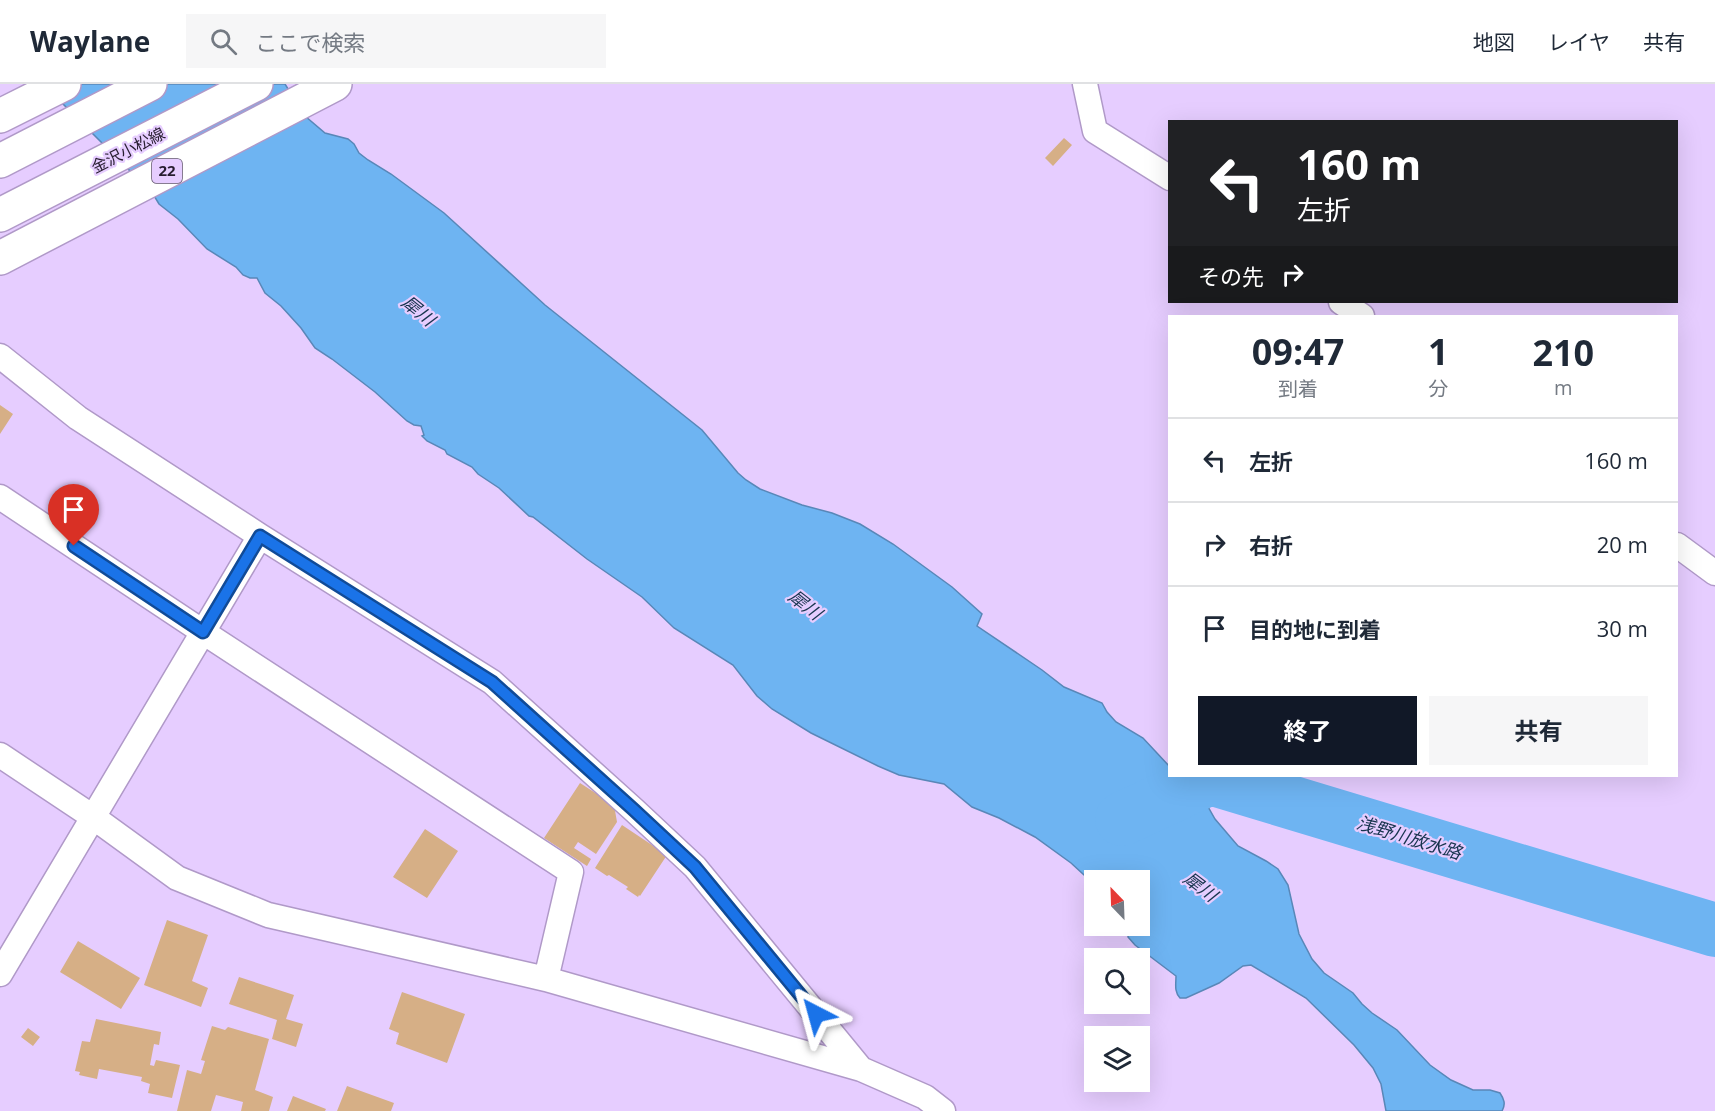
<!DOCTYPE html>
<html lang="ja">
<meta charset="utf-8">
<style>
body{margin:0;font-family:"Open Sans","Noto Sans JP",sans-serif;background:#f6f6f7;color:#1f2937;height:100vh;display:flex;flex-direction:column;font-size:22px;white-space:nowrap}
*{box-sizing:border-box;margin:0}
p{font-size:20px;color:#747a83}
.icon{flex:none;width:33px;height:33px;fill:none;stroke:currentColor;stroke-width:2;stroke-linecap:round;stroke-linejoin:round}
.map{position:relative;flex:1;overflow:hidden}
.sheet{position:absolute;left:1168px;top:231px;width:510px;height:462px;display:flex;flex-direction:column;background:#fff;border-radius:0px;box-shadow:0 6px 24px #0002}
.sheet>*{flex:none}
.guide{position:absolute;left:1168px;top:36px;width:510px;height:183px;border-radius:0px;box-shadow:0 6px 24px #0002;background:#202124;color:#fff;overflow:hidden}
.needle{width:39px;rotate:337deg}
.controls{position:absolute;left:1084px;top:786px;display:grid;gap:12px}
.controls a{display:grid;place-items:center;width:66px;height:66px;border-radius:0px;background:#fff;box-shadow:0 6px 24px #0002;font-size:30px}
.pin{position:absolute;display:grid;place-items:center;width:51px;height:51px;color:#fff;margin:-62px -26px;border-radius:50% 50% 50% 0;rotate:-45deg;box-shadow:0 0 6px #0007}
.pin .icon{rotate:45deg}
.me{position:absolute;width:66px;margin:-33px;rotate:321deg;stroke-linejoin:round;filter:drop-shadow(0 0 4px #0008)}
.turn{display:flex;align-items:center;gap:21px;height:126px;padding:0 30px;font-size:27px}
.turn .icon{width:78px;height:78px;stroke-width:2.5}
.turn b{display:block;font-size:42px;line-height:51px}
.then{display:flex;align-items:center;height:57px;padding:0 30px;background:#0003;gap:12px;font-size:22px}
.eta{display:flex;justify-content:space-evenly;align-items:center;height:102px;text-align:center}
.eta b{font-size:36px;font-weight:700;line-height:42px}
.action{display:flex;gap:12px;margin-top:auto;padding:12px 30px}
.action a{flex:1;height:69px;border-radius:0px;background:#111827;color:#fff;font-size:24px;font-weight:700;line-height:69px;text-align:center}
.action a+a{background:#f6f6f7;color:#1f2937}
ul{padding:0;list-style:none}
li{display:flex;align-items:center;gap:18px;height:84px;padding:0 30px;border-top:2px solid #e0e1e3}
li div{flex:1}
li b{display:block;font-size:22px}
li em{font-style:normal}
header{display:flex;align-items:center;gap:36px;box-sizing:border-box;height:84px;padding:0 30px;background:#fff;border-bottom:2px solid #e0e1e3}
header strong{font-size:28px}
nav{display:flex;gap:33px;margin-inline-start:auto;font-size:21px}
.search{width:420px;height:54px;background:#f6f6f7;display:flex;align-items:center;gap:15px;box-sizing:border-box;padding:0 21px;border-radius:0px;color:#747a83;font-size:22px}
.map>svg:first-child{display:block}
.water{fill:#6eb4f2;stroke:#5987b8;stroke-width:1.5}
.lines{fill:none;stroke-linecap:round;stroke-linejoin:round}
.river{stroke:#6eb4f2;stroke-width:54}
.building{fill:#d6af86}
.street-casing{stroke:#b099c8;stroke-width:27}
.primary-casing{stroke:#b099c8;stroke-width:36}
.street{stroke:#fff;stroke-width:24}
.primary{stroke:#fff;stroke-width:33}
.route-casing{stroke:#114b97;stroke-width:15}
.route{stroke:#1a73e8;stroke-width:10}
.labels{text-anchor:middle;stroke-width:4.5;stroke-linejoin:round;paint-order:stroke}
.shield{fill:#e6cdff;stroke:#60526e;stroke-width:1.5}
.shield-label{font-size:15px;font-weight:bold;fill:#271d30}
.street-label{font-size:16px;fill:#271d30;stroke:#e6cdff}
.water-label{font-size:18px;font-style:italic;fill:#17344e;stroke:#e6cdff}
</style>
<header>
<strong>Waylane</strong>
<div class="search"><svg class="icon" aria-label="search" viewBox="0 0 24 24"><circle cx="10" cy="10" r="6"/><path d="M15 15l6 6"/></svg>ここで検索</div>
<nav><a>地図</a><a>レイヤ</a><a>共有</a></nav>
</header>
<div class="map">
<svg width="1715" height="1027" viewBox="0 0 1715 1027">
<rect width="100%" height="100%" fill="#e6cdff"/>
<path class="water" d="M43,0H285L305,32L325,49L348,55L354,60L359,69L368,76L391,90L444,129L545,221L702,346L738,389L746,396L760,405L802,421L832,429L860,440L893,460L952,503L982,530L977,542L1042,586L1064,603L1102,619L1107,628L1116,638L1143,654L1170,683V692H1180L1207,721L1215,735L1238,762L1266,777L1278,785L1288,801L1299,850L1312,875L1324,889L1353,909L1362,920L1372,929L1397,946L1430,981L1451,996L1473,1006H1490L1500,1009C1504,1015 1506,1020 1502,1027H1386L1381,1000L1373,984L1354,961L1306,914L1251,881L1243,882L1219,899L1186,914H1180C1174,908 1176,900 1176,892L1135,861L1128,853L1129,842H1140V796H1095V801L1071,779L1035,753L999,734L972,723L944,700L899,691L878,682L811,649L772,625L757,612L733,581L674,544L642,513L587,475L533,433L529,432L499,404L478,390L472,383L447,370L445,366L427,357L422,352L424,351L421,342L414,341L407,337L375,308L332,275L315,264L301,244L281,222L265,209L257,194H250L243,191L236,183L207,165L178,135L159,120L153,110Z"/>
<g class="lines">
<path class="river" d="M1122,735L1210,694L1715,846"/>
</g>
<path class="building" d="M1064,54L1072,61L1053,82L1045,74Z
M0,321L13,330L0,350Z
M580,699L614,721L617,738L596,770L578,758L574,764L591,775L587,782L544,754Z
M622,741L667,771L640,812L639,811L638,813L626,805L628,803L609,791L607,792L595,784Z
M425,745L458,767L427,814L393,793Z
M167,836L208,851L192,897L208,904L201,923L144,901Z
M78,857L140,894L121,925L60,888Z
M239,893L294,911L286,935L303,940L296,963L272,955L277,936L229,920Z
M402,908L465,930L447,979L396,960L399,949L389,945Z
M96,935L161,948L159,961L154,960L150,981L154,982L156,976L180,981L172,1014L148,1009L150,1000L141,997L142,993L99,985L97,995L79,991L80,988L75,987L82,957L90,958Z
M212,942L225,946L228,943L269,955L255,1006L273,1013L269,1027H241L243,1018L216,1011L211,1027H177L187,986L201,990L205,977L201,976Z
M28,944L40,953L33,962L21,953Z
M347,1002L394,1019L391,1027H337Z
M293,1012L326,1025L325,1027H287Z"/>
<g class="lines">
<g class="street-casing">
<path id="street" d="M1085,0L1095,47L1170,94
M1341,218L1362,232
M0,272L78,334L260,452L492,598L634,726L695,783L861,985L925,1013L943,1027
M0,413L203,548L571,788L546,895L268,831L177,794L93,733L0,671
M1677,461L1715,489
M0,890L260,452
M546,895L861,985"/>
</g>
<g class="primary-casing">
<path id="primary" d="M0,32L64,0
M0,77L150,0
M0,131L256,0
M0,174L335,0"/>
</g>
<use href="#street" class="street"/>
<use href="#primary" class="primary"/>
</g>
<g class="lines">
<g class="route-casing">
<path id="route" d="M74,462L203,548L260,452L279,464L492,598L634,726L695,783L816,930"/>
</g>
<use href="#route" class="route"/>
</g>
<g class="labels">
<rect class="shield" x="152" y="75" width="30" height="24" rx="4.5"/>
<g class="shield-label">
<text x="167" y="92">22</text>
</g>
<g class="street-label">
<text transform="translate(128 66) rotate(-27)" y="6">金沢小松線</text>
</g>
<g class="water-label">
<text transform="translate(418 227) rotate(39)" y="6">犀川</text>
<text transform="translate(805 521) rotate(38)" y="6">犀川</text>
<text transform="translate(1409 754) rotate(17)" y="6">浅野川放水路</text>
<text transform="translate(1200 803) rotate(37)" y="6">犀川</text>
</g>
</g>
</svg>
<div class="controls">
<a><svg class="needle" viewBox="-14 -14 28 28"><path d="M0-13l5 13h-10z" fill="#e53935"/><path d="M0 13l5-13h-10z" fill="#747a83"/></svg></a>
<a><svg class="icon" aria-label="search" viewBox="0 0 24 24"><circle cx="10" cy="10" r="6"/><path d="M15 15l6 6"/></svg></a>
<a><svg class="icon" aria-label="layers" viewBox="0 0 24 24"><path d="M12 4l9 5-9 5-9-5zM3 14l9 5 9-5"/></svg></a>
</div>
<div class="pin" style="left:74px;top:462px;background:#d93025"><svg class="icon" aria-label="arrive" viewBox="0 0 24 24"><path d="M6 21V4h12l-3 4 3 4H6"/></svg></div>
<svg class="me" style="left:816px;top:930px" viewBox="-20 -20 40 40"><path d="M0-17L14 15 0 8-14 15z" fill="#1a73e8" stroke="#fff" stroke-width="4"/></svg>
<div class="guide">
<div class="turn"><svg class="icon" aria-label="left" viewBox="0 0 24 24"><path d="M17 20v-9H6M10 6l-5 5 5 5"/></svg><div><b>160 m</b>左折</div></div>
<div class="then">その先<svg class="icon" aria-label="right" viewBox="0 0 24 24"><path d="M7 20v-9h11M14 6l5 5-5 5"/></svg></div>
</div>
<section class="sheet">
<div class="eta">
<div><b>09:47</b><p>到着</p></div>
<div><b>1</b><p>分</p></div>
<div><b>210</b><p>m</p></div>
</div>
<ul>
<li><svg class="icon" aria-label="left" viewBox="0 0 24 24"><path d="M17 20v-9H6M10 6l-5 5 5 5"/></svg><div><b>左折</b></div><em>160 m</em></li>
<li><svg class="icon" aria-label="right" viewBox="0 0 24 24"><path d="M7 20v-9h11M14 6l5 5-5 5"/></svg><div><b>右折</b></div><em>20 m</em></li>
<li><svg class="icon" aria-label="arrive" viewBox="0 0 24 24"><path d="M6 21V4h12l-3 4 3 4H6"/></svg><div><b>目的地に到着</b></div><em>30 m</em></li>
</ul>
<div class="action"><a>終了</a><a>共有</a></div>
</section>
</div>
